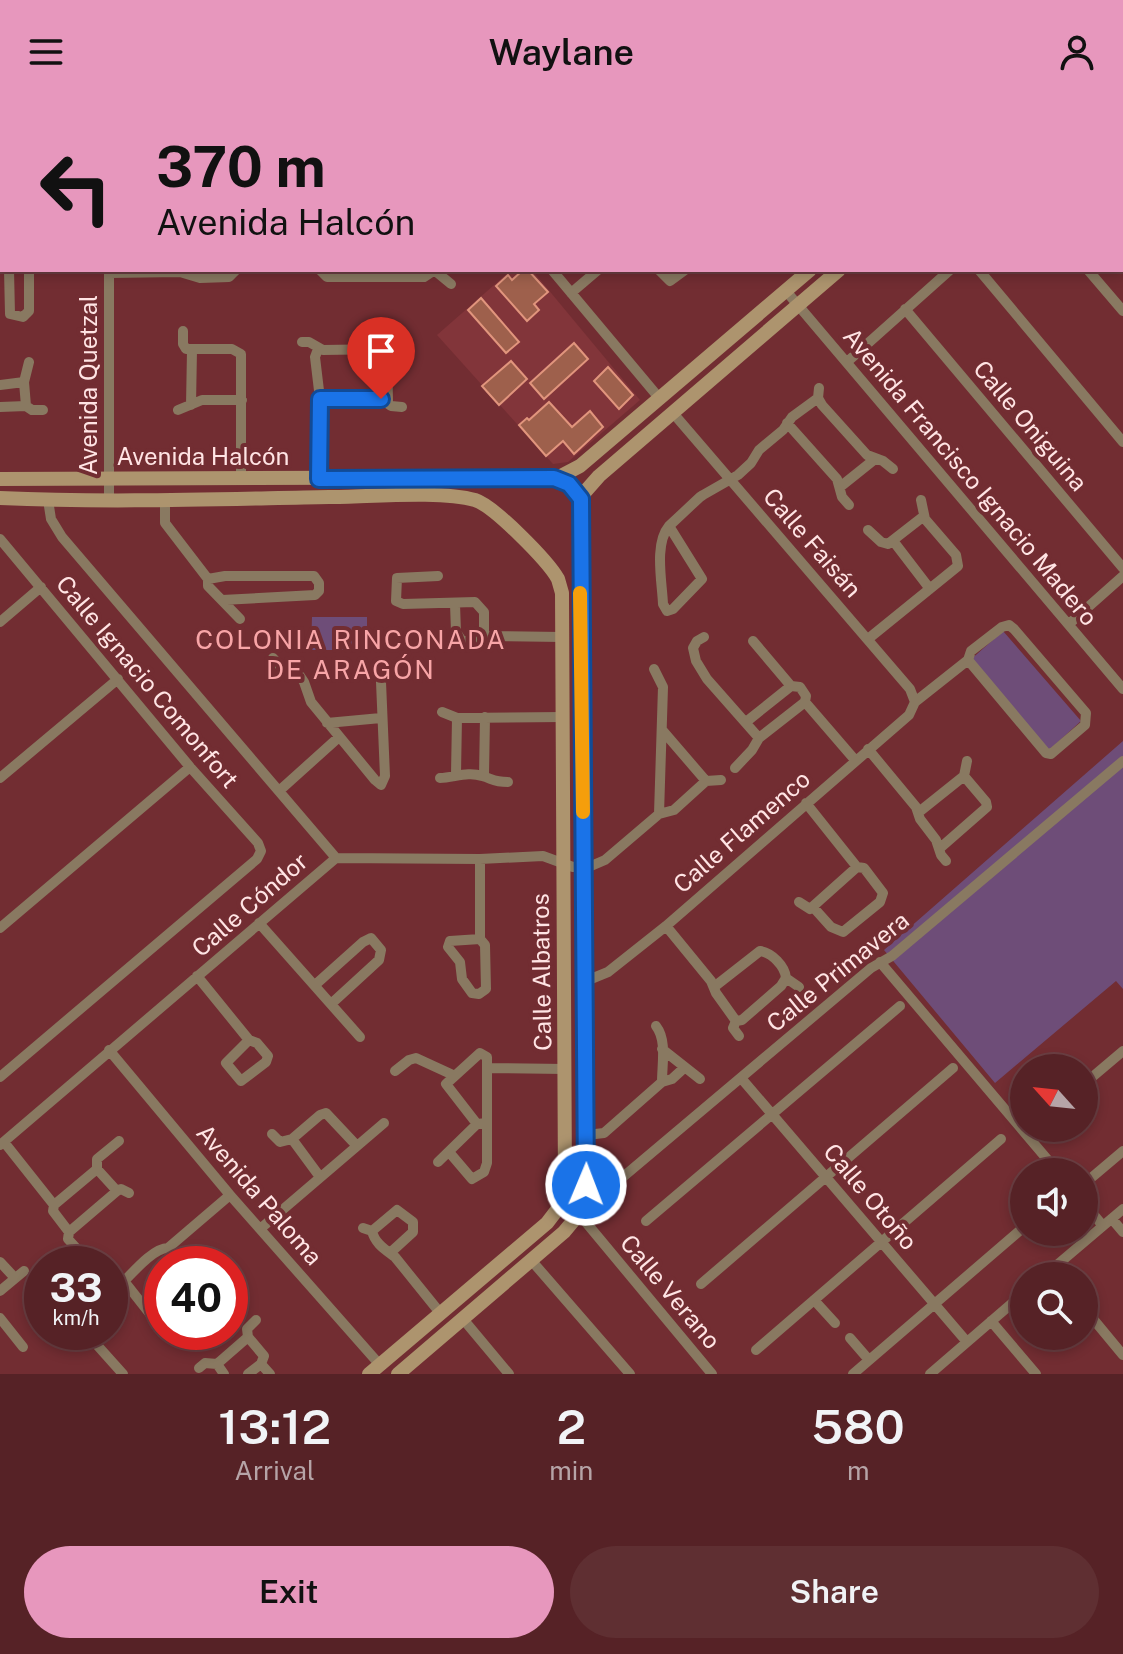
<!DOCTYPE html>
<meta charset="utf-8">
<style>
body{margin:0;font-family:"Public Sans",sans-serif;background:#5f2f32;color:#f1f3f6;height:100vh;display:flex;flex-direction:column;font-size:30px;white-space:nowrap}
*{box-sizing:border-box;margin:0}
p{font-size:26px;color:#b6a4a7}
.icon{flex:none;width:44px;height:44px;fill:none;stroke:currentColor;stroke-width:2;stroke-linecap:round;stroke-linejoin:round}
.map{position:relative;height:1270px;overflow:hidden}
.panel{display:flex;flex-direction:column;background:#562226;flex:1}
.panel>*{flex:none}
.hud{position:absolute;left:0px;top:0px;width:1124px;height:168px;box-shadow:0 4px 12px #0003,0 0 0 2px #6c3f43;background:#e797bd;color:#111;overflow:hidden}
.needle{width:52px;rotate:297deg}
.buttons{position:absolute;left:1010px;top:950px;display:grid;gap:16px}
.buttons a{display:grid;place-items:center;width:88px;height:88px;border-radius:50%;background:#562226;box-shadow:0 4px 12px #0003,0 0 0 2px #6c3f43;font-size:40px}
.speed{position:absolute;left:24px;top:1142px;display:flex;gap:16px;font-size:40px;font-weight:700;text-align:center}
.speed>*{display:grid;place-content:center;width:104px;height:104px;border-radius:50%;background:#562226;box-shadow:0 4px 12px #0003,0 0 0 2px #6c3f43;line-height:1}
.speed small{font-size:20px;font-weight:400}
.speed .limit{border:12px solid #d22;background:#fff;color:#111}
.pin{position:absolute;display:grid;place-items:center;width:68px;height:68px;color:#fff;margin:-82px -34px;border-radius:50% 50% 50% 0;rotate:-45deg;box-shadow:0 0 8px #0007}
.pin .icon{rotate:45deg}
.me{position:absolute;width:88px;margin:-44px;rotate:1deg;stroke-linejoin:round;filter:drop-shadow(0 0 6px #0008)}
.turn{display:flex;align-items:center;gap:28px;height:168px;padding:0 24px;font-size:36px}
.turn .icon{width:104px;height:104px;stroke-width:2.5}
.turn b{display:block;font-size:56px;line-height:68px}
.eta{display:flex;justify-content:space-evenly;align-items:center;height:136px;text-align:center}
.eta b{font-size:48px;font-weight:600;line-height:56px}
.primary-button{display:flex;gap:16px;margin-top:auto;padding:16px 24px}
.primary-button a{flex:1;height:92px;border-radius:48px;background:#e797bd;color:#111;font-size:32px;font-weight:600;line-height:92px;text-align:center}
.primary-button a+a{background:#5f2f32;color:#f1f3f6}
header{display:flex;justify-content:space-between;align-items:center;height:104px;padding:0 24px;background:#e797bd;color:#111;font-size:36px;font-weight:600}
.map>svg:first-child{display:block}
.built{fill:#82353a}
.green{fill:#6e4d78}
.building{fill:#9e604c;stroke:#e1957d;stroke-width:2}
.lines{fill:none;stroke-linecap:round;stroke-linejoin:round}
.street{stroke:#897961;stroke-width:10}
.secondary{stroke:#ad946e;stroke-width:14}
.route-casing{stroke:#114b97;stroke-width:20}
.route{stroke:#1a73e8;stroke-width:14}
.slow{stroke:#f59e0b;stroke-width:14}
.labels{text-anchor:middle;stroke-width:8;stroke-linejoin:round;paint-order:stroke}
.street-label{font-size:24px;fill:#ffe4e4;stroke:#722d32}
.neighbourhood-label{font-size:26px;letter-spacing:2px;fill:#f8a5a7;stroke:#722d32}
</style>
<header><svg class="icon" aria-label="menu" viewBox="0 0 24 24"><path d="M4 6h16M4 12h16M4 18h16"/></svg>Waylane<svg class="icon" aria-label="person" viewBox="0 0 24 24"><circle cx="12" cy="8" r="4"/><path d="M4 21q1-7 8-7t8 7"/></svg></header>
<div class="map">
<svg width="1123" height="1270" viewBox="0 0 1123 1270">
<rect width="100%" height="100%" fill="#722d32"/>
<path class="built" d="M511,166H532L640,296L568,358L553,360L437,231Z"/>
<path class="green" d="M312,513H367V546H311Z
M1003,527L1081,617L1047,648L968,558Z
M1123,637V885L1116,877L995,979L884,846Z"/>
<path class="building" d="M523,166H528L548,188L534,200L539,206L527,217L496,182L508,171L512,176Z
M481,194L519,238L506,249L468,206Z
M574,239L588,255L544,295L530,279Z
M511,257L527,275L499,301L482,282Z
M608,263L633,291L619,305L594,277Z
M549,298L572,323L590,307L603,323L574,350L563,337L546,352L519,321L527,314L529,316Z"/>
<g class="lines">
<path class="street" d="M0,0L1,60
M108,0V2
M216,0L218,2
M292,0V2
M303,0L305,2
M410,0L412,2
M515,0L518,2
M568,0L570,2
M680,0L682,2
M772,0L773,2
M857,0L859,2
M1011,0L1013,2
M1107,0L1109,2
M30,2V0
M192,2L195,0
M495,2L498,0
M883,2L886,0
M1122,17L1123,19
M0,133L2,134
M0,155H2
M9,166L10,210L23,213L29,207V166
M320,166L327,173H424L433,167
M434,166L451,180
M552,166L660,295
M659,166L670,177L685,166
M979,166L1123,338
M1088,166L1123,207
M109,169L180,168L200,174L229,173L236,166
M786,187L1123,585
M571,189L598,166
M905,205L1123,464
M183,227V240L186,245H232L241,250V375
M302,238H309L323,246L387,245L388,299
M318,245L315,253L320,295L319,375
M847,258L950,166
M24,278L26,302
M0,281L24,278L29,258
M819,284L818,294L822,301L867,351L883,357L893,365
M320,295H381L391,302L402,303
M191,301L192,246
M0,303L26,302L32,306H43
M178,306L202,296H242
M673,309L910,585L915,598
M787,319L837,375L842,393L849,401
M840,383L875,355
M48,396L51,415L62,433L336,754
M109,396V166
M165,396V419L208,475V482L240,515
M669,422L702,475L673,505L667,507L663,500C662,477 654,440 669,422L700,393L703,391L738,371L751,359L759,346L783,326L792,313L818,294
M868,426L881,438L888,440L924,412
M0,435L190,663L258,739L261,747L257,755L0,973
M894,438L930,485
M438,472L397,474L396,497L403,500L475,498L484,508V532
M208,475L225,472H314L319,479V487L315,491L222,496
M455,500L456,528L462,537H478L484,532L562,533
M0,518L41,483
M1069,520L1123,472
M704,533L697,537L693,544L696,557L707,575L759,634
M868,535L958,462L956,451L925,415L921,396
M753,537L791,582
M273,554L281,563L300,572L304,578L311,598L375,676L381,681L385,672L381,578L385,570L395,564
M654,565L663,583L659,710
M805,598L855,656
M442,608L457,614L563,613
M327,619L381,614
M663,627L706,677
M868,645L916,703L920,715L936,736L941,751L946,757
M735,664L752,646L759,634L805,598L806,592L800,583L791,582L746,618
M456,670L457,614
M484,672L485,613
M0,674L118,575
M440,674C453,674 468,667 482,672C493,675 493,678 508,678
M279,687L339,633
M806,699L857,763L864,764L883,789L880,798L843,828L831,823L813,803
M919,708L964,672L967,657
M939,745L987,703L986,698L964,672
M799,798L810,805L857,763
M259,819L360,933
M666,822L711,877L716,889L736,917
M0,824L190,663
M480,835L450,837L448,843L460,858L462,875L472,889L479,890L486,885L485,841L480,835V755
M880,858L1058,1068
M197,872L249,936L257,939L268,952L266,958L241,977L226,959L249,936
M786,874L799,883
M586,877L608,868L666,822L909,611L915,598L968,556L971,547L1002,523L1009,521L1014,525L1086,609L1085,621L1051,650L1046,649L968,556
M315,881L363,838L371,834L381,846L379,856L331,900
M714,883L760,847C772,849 785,862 786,874
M656,922C667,936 662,960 662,978
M739,932L733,924L736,917L742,916L781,882L786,874
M662,945L700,975
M109,946L230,1091L380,1261
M487,964L565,965
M395,967L409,956L416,954L453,971
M741,974L967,1238
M1084,980L1123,947
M272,1030L280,1038L292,1035L320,1011L326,1009L357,1042
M587,1031L604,1029L662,978L672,975L684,964
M292,1035L320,1073
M4,1038L54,1101L53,1107L69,1128
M0,1041L336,754L480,755L543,752L573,763L591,762L605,756L659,710L674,706L706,677L721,676
M449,1048L472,1075L484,1068L487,1059V953L480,949L446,980L477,1020L487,1019
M438,1058L477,1020
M97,1065L117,1087
M1084,1080L1123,1047
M117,1087L121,1085L129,1089
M1084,1099L1103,1122
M54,1101L97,1065V1055L119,1037
M560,1102L579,1110L712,1270
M579,1110L871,864L892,852L1123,657
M1112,1115L1123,1128
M646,1117L900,902
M363,1124L372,1127C375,1140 386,1146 395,1153L441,1210
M260,1125L384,1019
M372,1127L397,1106L413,1118V1128L390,1149
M168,1144L183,1160
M78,1146L68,1135L69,1128L117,1087
M531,1156L630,1270
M0,1158L15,1174
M1044,1172L1123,1105
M124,1177L150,1210L155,1213L162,1210
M701,1180L953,964
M0,1187L24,1167
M110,1191C125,1179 150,1144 168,1144L230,1091
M814,1196L835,1219
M1084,1204L1123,1251
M0,1214L23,1243
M463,1215L509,1270
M991,1217L1036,1270
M248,1233L264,1252L261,1260L270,1270
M850,1234L869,1256
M97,1241L123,1270
M756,1246L1001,1035
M217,1260L248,1233L247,1225L256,1216
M217,1260L224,1270
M199,1264L205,1259L217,1260
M248,1270L261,1260
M853,1270L1024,1123
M930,1270L1024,1189"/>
<path class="secondary" d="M962,2L963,0
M983,2L985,0
M0,375L559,373L580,362L810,166
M0,394C110,399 219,395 329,393C368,393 440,386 475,396C494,402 548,457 558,475L562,489L565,1082L560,1102L547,1119L369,1270
M398,1270L564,1128L579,1110L584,1092L586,877L580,405L584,389L599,372L839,166"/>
</g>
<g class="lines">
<g class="route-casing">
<path id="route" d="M381,295H320L319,375L554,374L569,380L581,395L586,1081"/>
</g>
<use href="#route" class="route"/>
<path class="slow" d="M580,489L583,708"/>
</g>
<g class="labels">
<g class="street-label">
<text transform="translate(89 281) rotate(-90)" y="8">Avenida Quetzal</text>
<text transform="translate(1030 322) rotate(50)" y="8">Calle Oniguina</text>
<text x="203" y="361">Avenida Halcón</text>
<text transform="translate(970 373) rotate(50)" y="8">Avenida Francisco Ignacio Madero</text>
<text transform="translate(812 439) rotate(49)" y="8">Calle Faisán</text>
<text transform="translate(147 578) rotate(50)" y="8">Calle Ignacio Comonfort</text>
<text transform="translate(742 728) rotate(-41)" y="8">Calle Flamenco</text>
<text transform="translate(250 801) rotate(-41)" y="8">Calle Cóndor</text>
<text transform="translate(542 868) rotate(-91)" y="8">Calle Albatros</text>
<text transform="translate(838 868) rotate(-39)" y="8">Calle Primavera</text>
<text transform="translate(259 1091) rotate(49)" y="8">Avenida Paloma</text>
<text transform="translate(870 1093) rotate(50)" y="8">Calle Otoño</text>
<text transform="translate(670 1188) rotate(50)" y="8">Calle Verano</text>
</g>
<g class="neighbourhood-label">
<text x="351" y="545">COLONIA RINCONADA<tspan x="351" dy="30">DE ARAGÓN</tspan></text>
</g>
</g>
</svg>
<div class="buttons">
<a><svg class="needle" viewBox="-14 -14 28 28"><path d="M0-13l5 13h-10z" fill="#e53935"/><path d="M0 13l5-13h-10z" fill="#b6a4a7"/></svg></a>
<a><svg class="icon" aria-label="sound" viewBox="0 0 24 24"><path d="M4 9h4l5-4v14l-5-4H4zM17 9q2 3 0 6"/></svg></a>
<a><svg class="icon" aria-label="search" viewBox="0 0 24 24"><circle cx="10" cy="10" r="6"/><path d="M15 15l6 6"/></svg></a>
</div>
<div class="speed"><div>33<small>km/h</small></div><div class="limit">40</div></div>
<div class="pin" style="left:381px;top:295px;background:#d93025"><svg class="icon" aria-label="arrive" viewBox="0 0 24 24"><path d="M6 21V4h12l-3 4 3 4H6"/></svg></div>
<svg class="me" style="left:586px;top:1081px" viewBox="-20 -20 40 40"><circle r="17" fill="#1a73e8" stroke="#fff" stroke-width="3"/><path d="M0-11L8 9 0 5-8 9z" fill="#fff"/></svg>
<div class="hud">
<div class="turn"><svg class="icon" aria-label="left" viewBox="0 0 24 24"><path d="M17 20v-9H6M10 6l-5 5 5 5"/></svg><div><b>370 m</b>Avenida Halcón</div></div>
</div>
</div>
<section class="panel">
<div class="eta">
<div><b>13:12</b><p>Arrival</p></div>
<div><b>2</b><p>min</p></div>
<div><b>580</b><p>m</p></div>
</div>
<div class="primary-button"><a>Exit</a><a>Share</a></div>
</section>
